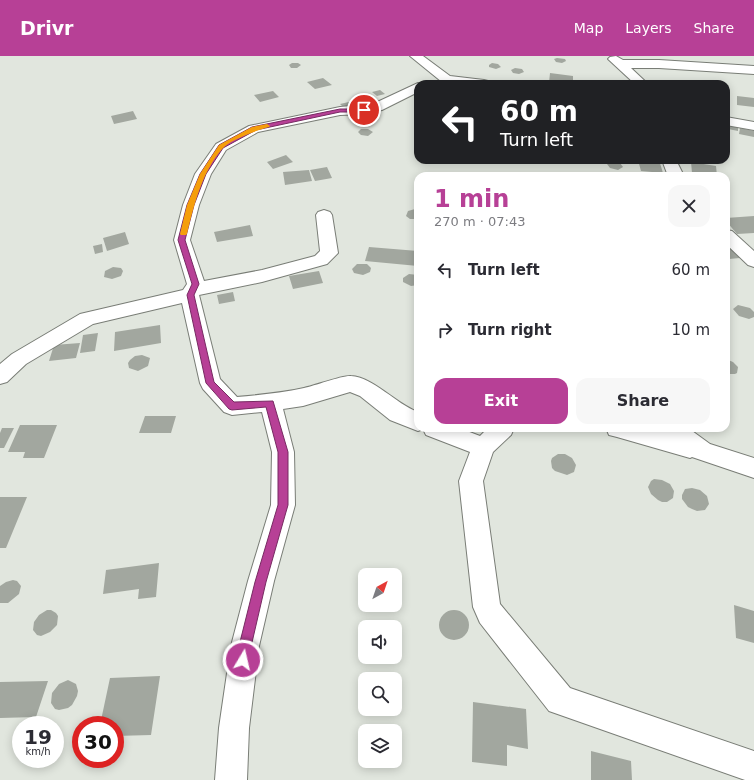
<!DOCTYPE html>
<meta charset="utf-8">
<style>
body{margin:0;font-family:"DejaVu Sans",sans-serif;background:#f7f7f7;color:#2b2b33;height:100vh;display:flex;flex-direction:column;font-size:15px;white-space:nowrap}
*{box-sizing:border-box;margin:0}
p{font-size:13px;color:#7c7c81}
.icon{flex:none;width:22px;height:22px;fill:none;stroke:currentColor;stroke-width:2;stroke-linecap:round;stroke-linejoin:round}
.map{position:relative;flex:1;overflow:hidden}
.drawer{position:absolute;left:414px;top:116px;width:316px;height:260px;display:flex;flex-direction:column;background:#fff;border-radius:12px;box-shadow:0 2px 10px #0003}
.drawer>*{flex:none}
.top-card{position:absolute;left:414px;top:24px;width:316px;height:84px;border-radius:12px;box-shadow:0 2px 10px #0003;background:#202124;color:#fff;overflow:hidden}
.needle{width:26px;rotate:40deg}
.tools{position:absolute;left:358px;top:512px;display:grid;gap:8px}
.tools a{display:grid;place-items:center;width:44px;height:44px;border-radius:8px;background:#fff;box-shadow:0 2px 10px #0003;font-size:20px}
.speed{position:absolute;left:12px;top:660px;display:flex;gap:8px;font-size:20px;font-weight:700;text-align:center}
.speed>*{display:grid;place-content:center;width:52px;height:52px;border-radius:50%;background:#fff;box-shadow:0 2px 10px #0003;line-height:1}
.speed small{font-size:10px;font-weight:400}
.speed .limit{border:6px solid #d22;background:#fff;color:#111}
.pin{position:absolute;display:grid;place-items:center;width:34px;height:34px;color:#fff;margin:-17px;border:2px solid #fff;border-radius:50%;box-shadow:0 1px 4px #0007}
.me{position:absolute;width:44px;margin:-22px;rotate:9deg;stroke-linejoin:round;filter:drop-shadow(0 0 3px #0008)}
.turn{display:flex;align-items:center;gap:14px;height:84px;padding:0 20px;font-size:18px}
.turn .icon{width:52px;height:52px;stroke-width:2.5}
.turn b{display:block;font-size:28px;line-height:34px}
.round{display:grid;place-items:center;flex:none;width:42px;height:42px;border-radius:12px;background:#f7f7f7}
.summary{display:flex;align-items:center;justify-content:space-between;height:68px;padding:0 20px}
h1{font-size:24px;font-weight:600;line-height:30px;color:#b74096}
.action{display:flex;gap:8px;margin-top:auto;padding:8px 20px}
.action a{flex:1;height:46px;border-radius:12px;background:#b74096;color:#fff;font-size:16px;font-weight:600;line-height:46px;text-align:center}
.action a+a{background:#f7f7f7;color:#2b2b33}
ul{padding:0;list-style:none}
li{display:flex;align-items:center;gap:12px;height:60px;padding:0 20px}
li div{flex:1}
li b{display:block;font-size:15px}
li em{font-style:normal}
header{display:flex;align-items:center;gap:24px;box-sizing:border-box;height:56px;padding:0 20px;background:#b74096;color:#fff}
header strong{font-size:19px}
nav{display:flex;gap:22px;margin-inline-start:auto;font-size:14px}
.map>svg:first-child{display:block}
.building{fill:#a2a79f}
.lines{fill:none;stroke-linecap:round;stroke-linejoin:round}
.street-casing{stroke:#797d76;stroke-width:2}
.street{fill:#fff;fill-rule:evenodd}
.route{fill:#b74096;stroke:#772a62}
.slow{fill:#f59e0b}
</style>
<header>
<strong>Drivr</strong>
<nav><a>Map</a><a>Layers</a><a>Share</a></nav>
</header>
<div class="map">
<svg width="754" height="724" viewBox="0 0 754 724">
<rect width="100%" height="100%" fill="#e1e6de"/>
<path class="building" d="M557,2L565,3L566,5L562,7L556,6L554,3Z
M292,7H298L301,9L297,12H291L289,9Z
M492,7L498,8L501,11L496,13L489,11V9Z
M515,12L522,13L524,16L519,18L513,17L511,14Z
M550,17L573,20V28L549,27Z
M323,22L332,29L315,33L307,26Z
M380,34L385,38L377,40L372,36Z
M273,35L279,41L260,46L254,39Z
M737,40L754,42V51L737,49Z
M353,45L356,49L344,52L340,48Z
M133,55L137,63L114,68L111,60Z
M728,69L738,71V75L728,73Z
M740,72L754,75V81L739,78Z
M361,73H368L373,76L368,80L361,79L358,76Z
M286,99L293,106L273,113L267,106Z
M638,104H659L663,117L641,115Z
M611,105L620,107L623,111L618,114L610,112L607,108Z
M691,106L716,110L717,120L692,117Z
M327,111L332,122L315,125L310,114Z
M309,114L312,125L285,129L283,116Z
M415,153L418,154V163H410L406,160L408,155Z
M754,160V177L737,178L726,165V162Z
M250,169L253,180L217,186L214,176Z
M125,176L129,188L107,195L103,182Z
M726,184L740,202L729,203L726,199Z
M102,188L103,196L95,198L93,190Z
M369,191L418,195V210L365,205Z
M357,208H367L371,212L370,216L363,219L354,217L352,213Z
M113,211L121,212L123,215L121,220L112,223L104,221L105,215Z
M319,215L323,227L293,233L289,220Z
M409,218L418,219V229L411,230L403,226V222Z
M233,236L235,245L219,248L217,239Z
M738,249L750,252L754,256V261L749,263L739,260L733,253Z
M160,269L161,287L114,295L115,276Z
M98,277L95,295L80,297L83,279Z
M80,287L76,302L49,305L54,289Z
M142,299L150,302L148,310L138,315L129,312L128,307L130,304L135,300Z
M726,303L733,306L738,311L737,317L735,318H726Z
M145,360H176L171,377H139Z
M20,369H57L44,402H23L25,396H8Z
M2,372H14L4,392H0V377Z
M558,398H565L572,402L576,409L574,416L567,419L555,415L552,412L551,405L552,402Z
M654,423L662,424L670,428L674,435L673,442L667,446H662L658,444L651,438L648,431L651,425Z
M692,432L700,434L707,440L709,448L705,454L697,455L692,453L688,451L682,443V439L685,433Z
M0,441H27L6,492H0Z
M159,507L156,541L138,543L139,533L103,538L106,514Z
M13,524L17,525L21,530L19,538L8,547H0V530L6,526Z
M734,549L754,555V587L736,582Z
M439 569a15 15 0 1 1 30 0a15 15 0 1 1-30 0Z
M47,554H51L56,557L58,560L57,569L50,576L41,580L37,579L33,574L34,566L39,559Z
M160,620L151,679L115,680V669H100L110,622Z
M68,624L76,628L78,635L77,640L72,649L68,652L59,654L55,653L51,647L52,637L59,628Z
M48,625L36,661L0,662V626Z
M473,646L526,653L528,693L507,689V710L472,706Z
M591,695L631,705L632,724H591Z"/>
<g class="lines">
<g class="street-casing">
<path id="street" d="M410,0H423L450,20L484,24L488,25L490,28H456L442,26Z
M616,0L623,4H659L754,10V18L659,12H631L648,28H635L608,3L610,1Z
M418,27L421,28H418V36L382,54L364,58L340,59L258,76L226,94L211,118L199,149L190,184L204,225L262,214L315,200L320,195L316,159L318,156L324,154L330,156L332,159L338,197L327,208L262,226L199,239L220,323L237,341C259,339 282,337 304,332C314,330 343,319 351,320C373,321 396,348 418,356V372H459L480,380L488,372H514L511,379L493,396L483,425L500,548L570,632L754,695V724H745L549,655L480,567L473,551L459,425L470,396L426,379L423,373L418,375L390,364L360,340L350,336L303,350L283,353L294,396L295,449L274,525L259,590L249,672L247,724H215L219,672L231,590L248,525L271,449L272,396L262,356L232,359L224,356L203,333L200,327L182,247L93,268L26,308L7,326L0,328V308L12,298L80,258L183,234L187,228L174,184L183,149L195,118L216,88L249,70L340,51L373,48Z
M726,61L754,66V74L726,69Z
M662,104H676L684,120H668Z
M726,174L732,175L754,195V211L748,209L726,188Z
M606,372H652L661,375L660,372H688L710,388L754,402V422L692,401L690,402L617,381L609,379Z"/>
</g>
<use href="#street" class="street"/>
</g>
<path class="route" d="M340,53H364L366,54L364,56H340L256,74L223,92L206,118L194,149L185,184L199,228L194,239L214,326L234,346L273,345L288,396V449L266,526L247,608L243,610L239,608L237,604L239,590L255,526L278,449V396L266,351L232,354L229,353L206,327L187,239L192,228L178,184L187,149L200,118L219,89L252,71Z"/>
<path class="slow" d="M267,68L270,70L269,71C258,74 229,84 222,93C202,116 194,149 187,178L186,179H181L180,178L187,149L200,118L219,89L252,71Z"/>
</svg>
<div class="tools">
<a><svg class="needle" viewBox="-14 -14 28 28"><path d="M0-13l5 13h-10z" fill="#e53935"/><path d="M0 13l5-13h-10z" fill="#7c7c81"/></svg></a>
<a><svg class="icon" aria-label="sound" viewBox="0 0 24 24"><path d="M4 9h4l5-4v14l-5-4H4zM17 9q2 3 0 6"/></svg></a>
<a><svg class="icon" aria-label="search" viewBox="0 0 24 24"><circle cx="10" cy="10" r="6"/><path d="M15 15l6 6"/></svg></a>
<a><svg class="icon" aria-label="layers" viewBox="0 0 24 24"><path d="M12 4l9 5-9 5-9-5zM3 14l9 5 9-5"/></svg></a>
</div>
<div class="speed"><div>19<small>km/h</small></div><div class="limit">30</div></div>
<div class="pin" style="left:364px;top:54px;background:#d93025"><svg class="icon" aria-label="arrive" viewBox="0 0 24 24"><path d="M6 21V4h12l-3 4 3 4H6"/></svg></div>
<svg class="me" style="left:243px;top:604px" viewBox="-20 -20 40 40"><circle r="17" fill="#b74096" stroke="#fff" stroke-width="3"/><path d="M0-11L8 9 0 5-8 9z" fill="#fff"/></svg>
<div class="top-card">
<div class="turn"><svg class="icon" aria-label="left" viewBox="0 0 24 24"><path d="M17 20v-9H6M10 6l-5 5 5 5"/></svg><div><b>60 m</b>Turn left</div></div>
</div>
<section class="drawer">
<div class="summary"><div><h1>1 min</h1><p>270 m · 07:43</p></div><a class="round"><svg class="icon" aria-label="close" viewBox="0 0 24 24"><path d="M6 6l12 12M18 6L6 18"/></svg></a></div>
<ul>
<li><svg class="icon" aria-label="left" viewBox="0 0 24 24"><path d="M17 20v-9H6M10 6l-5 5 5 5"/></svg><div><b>Turn left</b></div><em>60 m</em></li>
<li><svg class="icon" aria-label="right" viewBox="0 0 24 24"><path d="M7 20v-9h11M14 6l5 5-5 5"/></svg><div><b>Turn right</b></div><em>10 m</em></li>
</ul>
<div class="action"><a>Exit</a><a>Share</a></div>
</section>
</div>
